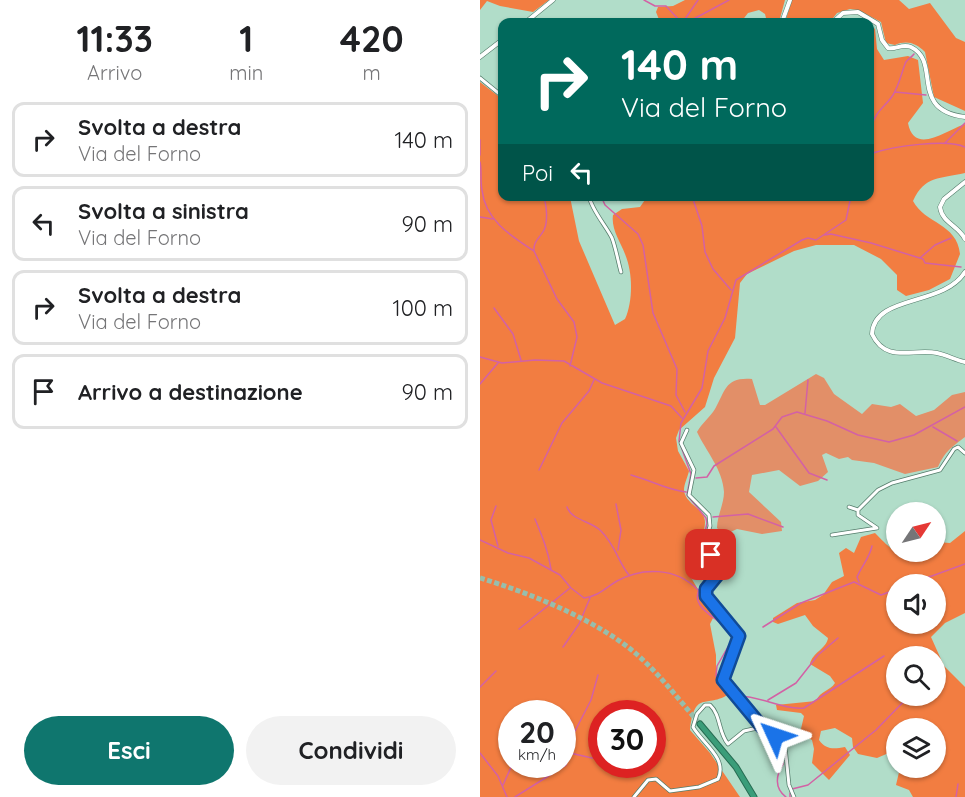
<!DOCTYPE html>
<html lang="it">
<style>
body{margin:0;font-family:Quicksand,sans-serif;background:#f2f2f2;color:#202124;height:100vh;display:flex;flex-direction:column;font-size:22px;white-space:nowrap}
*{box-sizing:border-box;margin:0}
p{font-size:20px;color:#757577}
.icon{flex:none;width:33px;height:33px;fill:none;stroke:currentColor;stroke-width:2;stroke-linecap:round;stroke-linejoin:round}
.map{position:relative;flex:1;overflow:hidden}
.details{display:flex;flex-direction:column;background:#fff;width:480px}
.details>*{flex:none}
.top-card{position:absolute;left:18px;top:18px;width:376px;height:183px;border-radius:12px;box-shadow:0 2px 4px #0004;background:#00695c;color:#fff;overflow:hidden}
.needle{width:39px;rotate:55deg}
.buttons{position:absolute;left:406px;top:502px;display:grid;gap:12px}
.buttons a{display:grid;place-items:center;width:60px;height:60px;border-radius:50%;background:#fff;box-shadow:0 2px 4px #0004;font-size:30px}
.speed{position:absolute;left:18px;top:700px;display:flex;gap:12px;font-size:30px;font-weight:700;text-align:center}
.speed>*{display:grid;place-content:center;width:78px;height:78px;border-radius:50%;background:#fff;box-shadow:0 2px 4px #0004;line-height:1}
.speed small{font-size:15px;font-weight:400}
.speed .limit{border:9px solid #d22;background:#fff;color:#111}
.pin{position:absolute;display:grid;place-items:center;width:51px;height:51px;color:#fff;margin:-26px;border-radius:12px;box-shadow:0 3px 9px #0006}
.me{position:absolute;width:66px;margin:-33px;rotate:312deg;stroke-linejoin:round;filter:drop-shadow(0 0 4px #0008)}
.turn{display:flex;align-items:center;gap:21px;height:126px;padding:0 24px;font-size:27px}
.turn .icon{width:78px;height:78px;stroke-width:2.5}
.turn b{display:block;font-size:42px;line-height:51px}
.then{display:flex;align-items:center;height:57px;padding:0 24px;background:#0003;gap:12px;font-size:22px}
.eta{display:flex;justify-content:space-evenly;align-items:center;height:102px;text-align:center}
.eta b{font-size:36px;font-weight:700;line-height:42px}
.cta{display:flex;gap:12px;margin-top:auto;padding:12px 24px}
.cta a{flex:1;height:69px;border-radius:36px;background:#0f766e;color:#fff;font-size:24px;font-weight:700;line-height:69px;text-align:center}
.cta a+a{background:#f2f2f2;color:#202124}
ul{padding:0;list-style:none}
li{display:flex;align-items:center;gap:18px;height:75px;margin:0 12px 9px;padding:0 12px;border:3px solid #e0e0e0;border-radius:12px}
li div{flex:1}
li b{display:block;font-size:22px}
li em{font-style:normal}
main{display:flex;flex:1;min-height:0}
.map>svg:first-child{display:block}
.green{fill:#e28f68}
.forest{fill:#f27d41;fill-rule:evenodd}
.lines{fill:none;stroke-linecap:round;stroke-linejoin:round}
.stream{stroke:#d361a5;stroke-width:1.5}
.highway-tunnel{stroke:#97beac;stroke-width:5;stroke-dasharray:5 2.5;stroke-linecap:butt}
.street-casing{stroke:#547c6b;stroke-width:4.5}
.secondary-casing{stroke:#547c6b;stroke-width:5}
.highway-casing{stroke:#266c52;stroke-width:7}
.street{stroke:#fff;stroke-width:3}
.secondary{stroke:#fff;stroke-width:4}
.highway{stroke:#3a9d79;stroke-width:5}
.route-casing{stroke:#114b97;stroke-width:15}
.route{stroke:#1a73e8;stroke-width:10}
</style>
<main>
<section class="details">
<div class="eta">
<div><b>11:33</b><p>Arrivo</p></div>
<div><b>1</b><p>min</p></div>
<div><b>420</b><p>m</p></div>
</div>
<ul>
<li><svg class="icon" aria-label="right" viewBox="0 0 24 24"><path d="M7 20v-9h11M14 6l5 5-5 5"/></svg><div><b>Svolta a destra</b><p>Via del Forno</p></div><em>140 m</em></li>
<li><svg class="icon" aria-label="left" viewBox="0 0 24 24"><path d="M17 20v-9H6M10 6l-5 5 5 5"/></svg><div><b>Svolta a sinistra</b><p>Via del Forno</p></div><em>90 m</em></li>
<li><svg class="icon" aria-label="right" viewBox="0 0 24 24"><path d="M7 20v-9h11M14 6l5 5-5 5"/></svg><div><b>Svolta a destra</b><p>Via del Forno</p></div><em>100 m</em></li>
<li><svg class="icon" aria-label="arrive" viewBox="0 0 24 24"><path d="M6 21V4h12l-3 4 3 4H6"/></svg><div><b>Arrivo a destinazione</b></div><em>90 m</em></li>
</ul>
<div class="cta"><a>Esci</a><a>Condividi</a></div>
</section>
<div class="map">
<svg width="485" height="797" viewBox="0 0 485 797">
<rect width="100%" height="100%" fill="#b1ddc9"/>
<path class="green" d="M336,374L344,378L354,394L382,414L392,404L411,407L420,404L436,416L454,410L472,395L485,392V437C472,447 465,451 458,467L425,474L394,463L372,460L368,457L359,459L346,453L342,455L348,472L338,481L320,486L299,470L272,475L269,492L301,522L302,531L282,534L257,529L244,535L237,528C237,516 244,504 244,492C243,470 226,451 217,432C222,423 230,417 235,409C246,390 245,377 272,379L280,405H285Z"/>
<path class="forest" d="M0,0H69L53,12L20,6L7,1L0,10Z
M205,0H305L299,22H287L285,14L279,10L268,13L261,22H180L176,12L178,7L193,6Z
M312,0H419L429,9L450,3L476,38L485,42V111L454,97L445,52C436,43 427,40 415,45L406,43L401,22L378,10L370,9L357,13L350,22H305Z
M390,25L395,29L397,49L404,60L428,56L438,60L443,103L428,123C434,156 467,130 485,124V173C460,179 445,175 433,201C445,224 477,223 480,254L470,279L449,290L426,296L417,290V275L401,259L374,245H336L314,251L267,274L260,283L255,338L234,378L225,407L199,430L196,438L198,451L209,471C208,476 204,484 204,490C205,504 225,509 225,522C225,532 220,540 221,551L209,557L210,576L234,616L230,624L236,655V672L249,694C226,709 215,689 210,730L230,753L260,797H0V82L22,99V196L90,197L99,241L135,325L145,319C153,301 153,273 145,254C140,241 131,229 133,215L142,209L160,207L167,197L390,196ZM32,714H82V765H32ZM122,714H172V765H122Z
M485,531V613L465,623L451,637L464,666L485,687V797H433L429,790L416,785L420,768H456V729H417V758L411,752L397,758L378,754L373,747L372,738L355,728L341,731L339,740C346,750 354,749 365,747L370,755L349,780L332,763L334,749L332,740L320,733L324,716L321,713L297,710L296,705L336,701C340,691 350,691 355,683L350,676L330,664C332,653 347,648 348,638L333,626L325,615L298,624L293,622V618L317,603L335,600L343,595L352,582L364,576L359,553L366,548L374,553L381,537L395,533C407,545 417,557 434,557L438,552H456V542L470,543ZM417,585H456V624H417ZM417,657H456V696H417Z"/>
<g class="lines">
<path class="stream" d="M164,0L175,6H186L201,22
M203,22L218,0
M208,22L249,0
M415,92L446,95
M390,115L392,122
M0,140V155
M465,143L485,123
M393,153C412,147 467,138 485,147
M0,162C2,172 0,181 2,190C5,220 31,236 54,251
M390,163C394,149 389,137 392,125C395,112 406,106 413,95C419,85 421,75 425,64C426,60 431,58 434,54
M63,196C67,204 68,222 64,230C60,238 53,241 54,251L77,299L94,322L97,337L90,366
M121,196L125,205L158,234L163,245L173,313L197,369L196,395L205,412
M212,196L222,226L225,252L233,269L251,290
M0,217L13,219
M345,235L351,234L391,243L443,259L445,263L481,267
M440,258L455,245L471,238
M14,308L33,334L41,360
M0,357L22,363L55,360L84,361L122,383L191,406L202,418
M0,384L18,363
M325,413L328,380
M296,427L329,473L347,480
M453,427L477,441
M59,470L82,423L109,391L114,380
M151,475C173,481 184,489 206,492
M216,478L227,477L234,466L293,429L302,417L317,412L347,421L378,435L409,442L434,435L485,407
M136,504L141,530L138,550
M16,506L11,520L18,546
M87,507C92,521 112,521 121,531C136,546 138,562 149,575
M233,517L268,514L303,527
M55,519C62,536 68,550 71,569
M0,540L28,553L49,558L80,575L91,588L104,598C119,596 125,588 137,581C162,567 196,567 218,590
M379,582L377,577C381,567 390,557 392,546
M427,585L485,564
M283,627L321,603L374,582L401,595L417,589
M39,629L90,588
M83,647L99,624L110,598
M0,687L16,671
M260,696C283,697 303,710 324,708L404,656
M288,700L316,683L338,655L358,638
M38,714V708
M274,724L236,676L237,666L253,638C249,620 206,611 220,588C224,581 231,576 235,570L222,546L227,523L226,518L207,495L211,474L199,441L201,423L222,388L228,351L245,318L256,280L322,240L328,238L336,240L366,220L371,196
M277,730L300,749L303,764C296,775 294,788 306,797
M0,753L18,776L27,797
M90,753L112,758L122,756
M23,785L32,765
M312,789L328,785L396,730L429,696
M35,797L86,765L94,733L111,700L118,675
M310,797V793
M476,797L478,784"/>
<path class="highway-tunnel" d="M0,578C50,593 114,619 154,652C179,673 199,700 220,724"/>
<g class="street-casing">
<path id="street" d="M0,78L22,96
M109,196C111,209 126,226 132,238C136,249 138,261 141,272
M207,430L201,443L214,470L209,495L229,515L230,526L224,546L236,561L239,573L226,589V596L259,636L243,680L282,727L305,746L309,785L314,797
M378,510L398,490L412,483L460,470L474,449L478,447L485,453
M352,535L397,528L378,515V510L369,507
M154,797L168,780L176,779L190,791L219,787L238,779C248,758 222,743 213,727L217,714L225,705H230C241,715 238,732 248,744L264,731L282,727"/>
</g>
<g class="secondary-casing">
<path id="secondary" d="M46,22L73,0
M302,22L310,0
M353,22L363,13L378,12L398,24L402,40L408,48C416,50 422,43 431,47C462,62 428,110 485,117
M0,57L22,40
M485,182L464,199L460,207C462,223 478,225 485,239
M485,272C463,307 394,294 392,334C406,364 433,348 457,353C467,355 475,360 485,362"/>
</g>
<g class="highway-casing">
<path id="highway" d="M220,724L256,767L274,797"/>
</g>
<use href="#street" class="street"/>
<use href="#secondary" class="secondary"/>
<use href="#highway" class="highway"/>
</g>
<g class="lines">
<g class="route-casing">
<path id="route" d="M231,555L239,573L226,589V596L259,636L243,680L282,727L295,736"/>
</g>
<use href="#route" class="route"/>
</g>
</svg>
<div class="buttons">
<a><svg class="needle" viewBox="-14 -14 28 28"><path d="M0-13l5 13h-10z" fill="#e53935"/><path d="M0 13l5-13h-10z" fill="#757577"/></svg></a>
<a><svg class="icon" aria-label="sound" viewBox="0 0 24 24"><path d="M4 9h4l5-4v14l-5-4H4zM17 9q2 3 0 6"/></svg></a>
<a><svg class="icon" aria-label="search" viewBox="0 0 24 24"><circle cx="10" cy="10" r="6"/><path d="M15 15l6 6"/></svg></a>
<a><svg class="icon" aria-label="layers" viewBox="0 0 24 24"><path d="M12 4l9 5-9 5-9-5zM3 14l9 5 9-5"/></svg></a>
</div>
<div class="speed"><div>20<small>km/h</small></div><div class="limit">30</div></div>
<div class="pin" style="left:231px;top:555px;background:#d93025"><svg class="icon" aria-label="arrive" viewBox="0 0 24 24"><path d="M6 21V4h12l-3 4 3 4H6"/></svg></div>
<svg class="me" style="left:295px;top:736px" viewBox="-20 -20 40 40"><path d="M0-17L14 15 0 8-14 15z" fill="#1a73e8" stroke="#fff" stroke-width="4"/></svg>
<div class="top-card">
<div class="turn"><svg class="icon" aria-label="right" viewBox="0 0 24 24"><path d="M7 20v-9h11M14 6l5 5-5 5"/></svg><div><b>140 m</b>Via del Forno</div></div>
<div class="then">Poi<svg class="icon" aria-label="left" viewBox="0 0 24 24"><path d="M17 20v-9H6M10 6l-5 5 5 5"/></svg></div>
</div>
</div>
</main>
